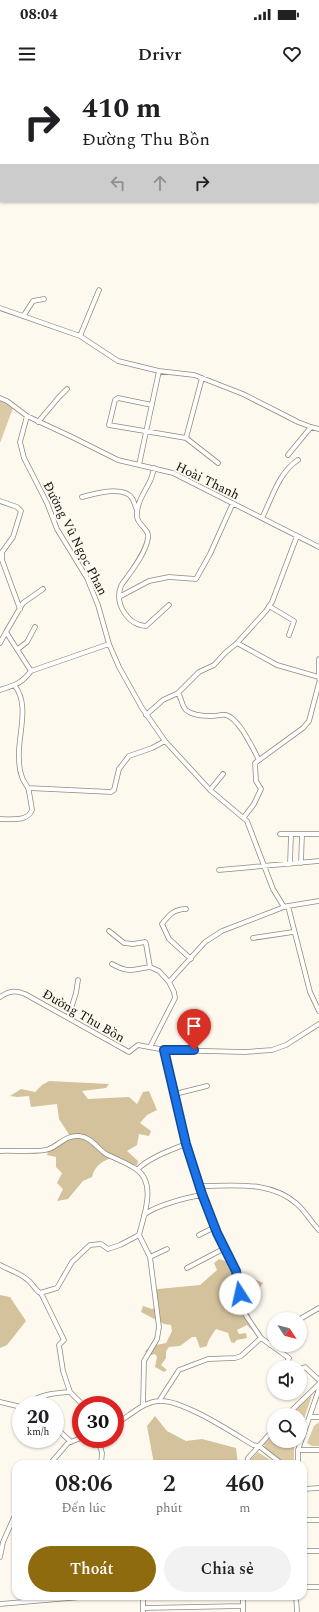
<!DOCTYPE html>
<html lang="vi">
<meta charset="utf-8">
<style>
body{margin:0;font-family:Spectral,serif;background:#f2f2f2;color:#202124;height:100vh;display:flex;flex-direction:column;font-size:15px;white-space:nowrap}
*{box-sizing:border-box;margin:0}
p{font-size:13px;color:#757577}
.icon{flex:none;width:22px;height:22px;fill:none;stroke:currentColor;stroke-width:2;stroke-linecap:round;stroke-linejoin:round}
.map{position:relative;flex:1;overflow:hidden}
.sheet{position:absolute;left:12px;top:1380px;width:295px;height:140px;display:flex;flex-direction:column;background:#fff;border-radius:12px;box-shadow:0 1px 3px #0004}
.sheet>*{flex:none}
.banner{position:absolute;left:0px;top:0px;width:319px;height:122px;box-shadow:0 1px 3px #0004;background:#fff;color:#202124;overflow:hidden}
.needle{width:26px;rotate:126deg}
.buttons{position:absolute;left:267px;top:1232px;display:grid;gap:8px}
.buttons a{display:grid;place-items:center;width:40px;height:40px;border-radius:50%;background:#fff;box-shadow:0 1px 3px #0004;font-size:20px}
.speed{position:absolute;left:12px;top:1316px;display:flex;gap:8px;font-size:20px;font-weight:700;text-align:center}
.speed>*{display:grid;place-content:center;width:52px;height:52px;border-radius:50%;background:#fff;box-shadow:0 1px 3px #0004;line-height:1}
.speed small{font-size:10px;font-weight:400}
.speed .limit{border:6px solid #d22;background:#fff;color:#111}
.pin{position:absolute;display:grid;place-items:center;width:34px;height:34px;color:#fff;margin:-41px -17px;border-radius:50% 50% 50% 0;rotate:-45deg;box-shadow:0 0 4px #0007}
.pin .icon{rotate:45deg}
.me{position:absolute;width:44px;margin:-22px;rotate:350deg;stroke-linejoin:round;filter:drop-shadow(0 0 3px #0008)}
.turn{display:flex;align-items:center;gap:14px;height:84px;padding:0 16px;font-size:18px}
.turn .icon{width:52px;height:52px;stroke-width:2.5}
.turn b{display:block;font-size:28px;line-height:34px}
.lanes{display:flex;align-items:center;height:38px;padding:0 16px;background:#0003;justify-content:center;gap:20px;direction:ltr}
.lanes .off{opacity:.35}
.eta{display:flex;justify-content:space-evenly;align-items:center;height:68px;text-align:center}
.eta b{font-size:24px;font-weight:600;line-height:28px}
.button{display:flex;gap:8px;margin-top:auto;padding:8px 16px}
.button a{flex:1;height:46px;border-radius:24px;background:#8e6b0f;color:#fff;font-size:16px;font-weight:600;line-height:46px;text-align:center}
.button a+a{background:#f2f2f2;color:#202124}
.status{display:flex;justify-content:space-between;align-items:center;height:28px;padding:0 20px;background:#fff;direction:ltr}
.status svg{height:11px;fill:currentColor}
header{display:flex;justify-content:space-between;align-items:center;height:52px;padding:0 16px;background:#fff;font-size:18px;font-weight:600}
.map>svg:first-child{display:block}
.green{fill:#dccaa6}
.forest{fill:#d4c29d}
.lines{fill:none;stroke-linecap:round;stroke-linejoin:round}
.minor-casing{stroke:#918a7b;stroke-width:5.5}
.minor{stroke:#fff;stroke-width:4}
.route-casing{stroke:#114b97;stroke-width:10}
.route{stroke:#1a73e8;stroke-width:7}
.labels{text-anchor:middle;stroke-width:4;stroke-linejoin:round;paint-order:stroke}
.street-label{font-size:13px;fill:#13100b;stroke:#fef9ef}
</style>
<div class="status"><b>08:04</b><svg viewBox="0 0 49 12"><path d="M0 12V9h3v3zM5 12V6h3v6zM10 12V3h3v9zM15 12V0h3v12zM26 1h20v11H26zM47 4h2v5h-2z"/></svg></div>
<header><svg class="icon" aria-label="menu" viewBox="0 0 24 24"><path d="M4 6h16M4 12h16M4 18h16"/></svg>Drivr<svg class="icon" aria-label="heart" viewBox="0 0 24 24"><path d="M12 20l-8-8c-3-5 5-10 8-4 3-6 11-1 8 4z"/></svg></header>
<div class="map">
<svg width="319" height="1532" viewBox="0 0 319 1532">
<rect width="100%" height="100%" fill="#fef9ef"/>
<path class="green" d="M0,320L13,328L0,363Z
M312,1315L300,1351V1335H290Z
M319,1342V1366H312L307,1363L314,1346Z
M274,1352V1361H296L294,1366V1384H286L265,1369L264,1363Z
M258,1372L276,1384H251L250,1380Z"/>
<path class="forest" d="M49,1001L109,1004L106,1008L82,1011L88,1019L129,1017L137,1024L143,1012L149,1011L157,1030L147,1035L140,1043L151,1051L149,1056L139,1054L137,1065L127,1071L138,1081L137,1086L115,1077C103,1080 95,1085 92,1097L83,1101L68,1119L57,1121L63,1109L57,1103L62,1093L56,1087V1077L47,1075L49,1068L70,1056L59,1039L57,1024L31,1027L29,1016L17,1017L10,1016L21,1009L35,1012L42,1005Z
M219,1179L229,1182L235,1196L238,1192L263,1203L257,1211L251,1213L246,1227L253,1242L264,1257L261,1259L247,1245L237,1250L239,1254L246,1253L247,1258L237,1260L234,1263L231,1262L228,1253L216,1249C212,1255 208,1260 207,1266L200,1268L196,1257H192L180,1266L169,1267L166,1271V1278L161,1285L167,1290L164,1292L155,1287L157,1277L155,1274L148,1276L145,1271L151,1266L166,1263L172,1251L171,1245L164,1244L141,1232L143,1226L152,1229L156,1228L152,1211L158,1209L200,1205L217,1190L214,1183Z
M0,1215L10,1217L26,1241L7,1265L0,1268Z
M155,1336L167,1351L186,1361L202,1359L236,1368L238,1384H154L147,1346Z"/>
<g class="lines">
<g class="minor-casing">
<path id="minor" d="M318,15H319
M318,35L319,36
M0,228L80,256L118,281L159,291L194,295L202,298L243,314L298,342L311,347L319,349
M24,235L33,221L44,219
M80,256L99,210
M0,318L7,321L27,336L72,357L118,380L173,393L319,467
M152,325L118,318L115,320L109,345L186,358L218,383
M27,336L20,362L24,378L47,423L57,449L87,498L98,525L109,564L119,587L142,628L165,661L210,710L247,741L273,809L284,827L288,826L310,912L319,931
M38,342L59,317L67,309
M186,358L202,298
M288,375L311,347
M139,385L159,291
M154,388C153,393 152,398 149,403C144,413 136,424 137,437C138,445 150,450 148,458C146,471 136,485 128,496C126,499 123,502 121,506C114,524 128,545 146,546L169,525
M82,417C94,414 124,405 132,418C134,421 135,426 137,430
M0,421L17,427L21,431L13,457L2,472V480L20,529
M262,438C272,418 279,392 298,380
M119,517L149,501L169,497L196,499L210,474L233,423
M269,526L294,541L289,555
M0,563L6,552
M237,563L277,585L319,597
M18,569L27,562L35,547
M31,591L6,552L23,523L43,509
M319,599V579
M0,610C15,605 21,604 31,591L109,564
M178,613C182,618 181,625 186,630C193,636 205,636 213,636C217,636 222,634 226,635C239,638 253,669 259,680
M146,635L163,620L178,613L199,592L214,585L225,573L237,563L266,531L272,522L297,456
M28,708L111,712L114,710L119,689L129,676L152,668L165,661
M210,710L223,694
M244,737L254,724L261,709L256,701L255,683L303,648L309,641L319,603
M0,739C10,739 28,742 32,730C31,723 30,715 28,708C26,704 23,701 22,697C20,692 19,684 19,679C17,657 31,624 14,605
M280,754H319
M301,783L302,754
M290,784L291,754
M219,790L319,781
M288,826L319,821
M186,829C174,829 169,835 162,844L169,859L191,879
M109,851L124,863L133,864L145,862L146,864L150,887
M253,858L293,852
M112,884C130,894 133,889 150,887L159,891L169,902L205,862L222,851L284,827
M0,917C9,911 15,910 25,914L129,972L138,965L165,970L245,972L272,970L286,965L319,944
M68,938L76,913L78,900
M150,967L175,918L174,912L169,902
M165,970L186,1064L202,1115L215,1147L199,1155
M175,1014L207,1006
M0,1071C12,1070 40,1073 49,1069C59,1065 66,1055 79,1056C91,1057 97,1068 106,1074C116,1079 127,1083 136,1089C157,1103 144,1135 139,1155
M137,1090C148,1078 171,1070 186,1064
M199,1106C233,1106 270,1100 297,1124C306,1132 311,1142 319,1150
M144,1135C154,1126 188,1117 202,1115
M215,1147L236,1191L245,1234L261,1258L289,1278L286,1284L290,1287
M150,1177L167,1169
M0,1185C11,1191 19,1192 29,1201C33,1205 36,1210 40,1213L57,1208L72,1182L90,1165L101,1164L108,1169L120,1165L139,1155L150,1177L159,1247L157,1259L144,1281L143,1326
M187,1188L225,1168
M41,1213L64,1260L59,1265L63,1291L70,1312L83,1325
M300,1239L319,1228
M270,1265L274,1260
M300,1289L305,1287L319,1300
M159,1321L179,1290L208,1279L235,1278L241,1276L261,1258
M0,1322L21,1327
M28,1325L29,1323C41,1314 56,1313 70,1312
M287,1335L319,1304
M310,1337H319
M115,1344C129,1337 142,1322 159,1321C182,1319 233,1353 253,1365L259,1366L274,1349
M55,1347L71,1362
M98,1359L102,1373L101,1384
M298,1370H319
M50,1384L68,1363L81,1358
M247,1384L248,1378L259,1366L282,1384
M298,1384V1370L319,1309
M303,1409L319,1408
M303,1440H319
M303,1471H319
M0,1477L3,1462L16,1433
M303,1507H319
M143,1516V1532
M296,1516L297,1532
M0,1524L93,1516
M143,1528L243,1526
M243,1532V1516"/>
</g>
<use href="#minor" class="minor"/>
</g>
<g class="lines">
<g class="route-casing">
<path id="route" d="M194,970H164L186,1064L202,1114L217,1153L236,1191L240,1214"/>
</g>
<use href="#route" class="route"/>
</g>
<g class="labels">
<g class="street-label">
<text transform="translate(208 400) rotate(26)" y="5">Hoài Thanh</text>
<text transform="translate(76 458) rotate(63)" y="5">Đường Vũ Ngọc Phan</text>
<text transform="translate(84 935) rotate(30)" y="5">Đường Thu Bồn</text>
</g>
</g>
</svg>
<div class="buttons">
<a><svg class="needle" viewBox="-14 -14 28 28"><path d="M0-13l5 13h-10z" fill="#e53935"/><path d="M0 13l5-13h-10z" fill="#757577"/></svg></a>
<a><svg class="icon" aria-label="sound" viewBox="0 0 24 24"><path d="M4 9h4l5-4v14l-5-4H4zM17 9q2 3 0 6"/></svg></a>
<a><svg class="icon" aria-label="search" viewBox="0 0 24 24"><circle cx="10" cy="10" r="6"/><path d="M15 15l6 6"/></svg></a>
</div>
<div class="speed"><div>20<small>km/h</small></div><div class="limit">30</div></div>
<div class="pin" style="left:194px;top:970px;background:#d93025"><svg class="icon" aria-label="arrive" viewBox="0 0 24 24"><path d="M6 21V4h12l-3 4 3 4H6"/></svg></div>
<svg class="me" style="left:240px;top:1214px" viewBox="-20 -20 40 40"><circle r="19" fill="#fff"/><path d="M0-13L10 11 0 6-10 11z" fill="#1a73e8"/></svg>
<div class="banner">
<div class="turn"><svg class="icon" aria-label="right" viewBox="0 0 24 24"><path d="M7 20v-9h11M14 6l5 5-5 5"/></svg><div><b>410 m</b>Đường Thu Bồn</div></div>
<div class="lanes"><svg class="icon off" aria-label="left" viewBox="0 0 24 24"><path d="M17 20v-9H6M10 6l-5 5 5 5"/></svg><svg class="icon off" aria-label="ahead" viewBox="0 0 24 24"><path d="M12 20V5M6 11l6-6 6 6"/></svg><svg class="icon" aria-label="right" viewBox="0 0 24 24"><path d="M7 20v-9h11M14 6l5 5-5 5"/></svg></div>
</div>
<section class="sheet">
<div class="eta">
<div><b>08:06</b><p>Đến lúc</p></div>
<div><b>2</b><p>phút</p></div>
<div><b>460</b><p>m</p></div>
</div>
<div class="button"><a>Thoát</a><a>Chia sẻ</a></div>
</section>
</div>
